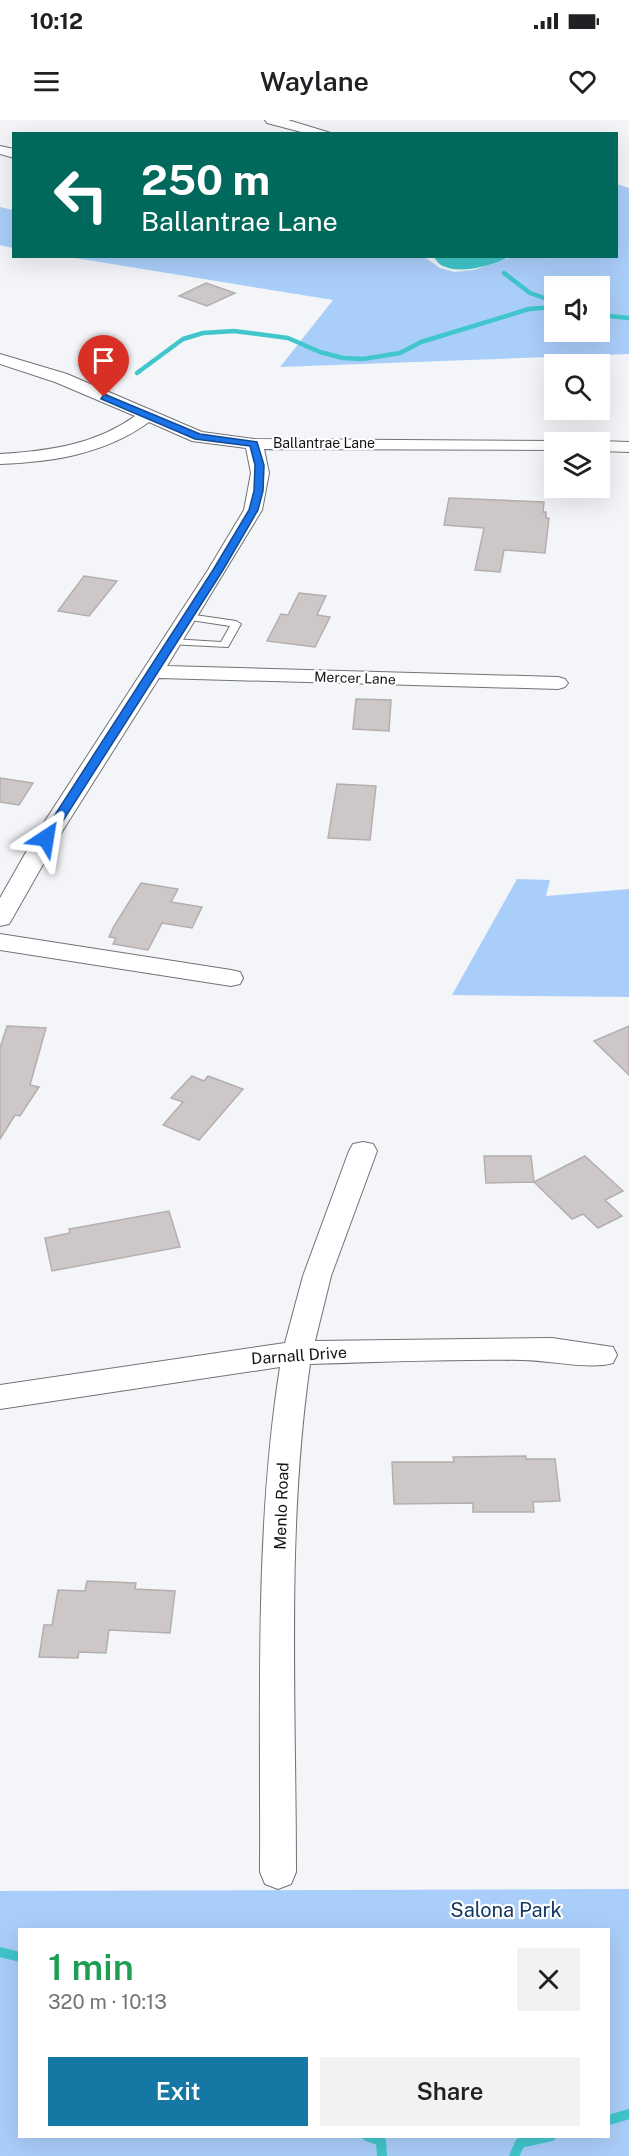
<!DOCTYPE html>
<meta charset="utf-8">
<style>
body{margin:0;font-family:"Public Sans",sans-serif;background:#f2f2f2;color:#202124;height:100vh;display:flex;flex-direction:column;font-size:22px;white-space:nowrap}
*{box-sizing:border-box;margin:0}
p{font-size:20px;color:#757577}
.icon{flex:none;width:33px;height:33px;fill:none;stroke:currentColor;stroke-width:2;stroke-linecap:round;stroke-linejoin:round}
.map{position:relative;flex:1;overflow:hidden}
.side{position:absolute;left:18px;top:1808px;width:592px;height:210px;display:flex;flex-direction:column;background:#fff;border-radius:0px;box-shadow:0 6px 24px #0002}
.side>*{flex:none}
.guide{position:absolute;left:12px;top:12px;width:606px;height:126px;border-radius:0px;box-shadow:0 6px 24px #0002;background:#00695c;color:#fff;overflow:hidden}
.controls{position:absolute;left:544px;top:156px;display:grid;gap:12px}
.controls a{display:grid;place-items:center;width:66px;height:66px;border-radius:0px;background:#fff;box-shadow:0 6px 24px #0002;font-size:30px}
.pin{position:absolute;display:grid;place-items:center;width:51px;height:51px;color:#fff;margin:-62px -26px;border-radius:50% 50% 50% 0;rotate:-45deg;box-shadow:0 0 6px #0007}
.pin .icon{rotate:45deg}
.me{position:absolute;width:66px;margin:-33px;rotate:33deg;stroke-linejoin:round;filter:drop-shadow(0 0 4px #0008)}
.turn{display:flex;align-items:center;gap:21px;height:126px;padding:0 30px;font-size:27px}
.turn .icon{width:78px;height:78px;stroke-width:2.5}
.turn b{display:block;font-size:42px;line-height:51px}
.round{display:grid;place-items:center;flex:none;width:63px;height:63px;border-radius:0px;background:#f2f2f2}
.head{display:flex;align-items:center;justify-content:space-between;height:102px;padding:0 30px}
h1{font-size:36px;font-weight:600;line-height:45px;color:#1e9e55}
.primary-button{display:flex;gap:12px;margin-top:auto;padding:12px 30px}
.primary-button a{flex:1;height:69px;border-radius:0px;background:#1578a4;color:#fff;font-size:24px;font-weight:600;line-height:69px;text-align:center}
.primary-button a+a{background:#f2f2f2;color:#202124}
.status{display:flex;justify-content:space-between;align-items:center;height:42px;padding:0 30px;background:#fff;direction:ltr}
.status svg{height:16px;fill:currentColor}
header{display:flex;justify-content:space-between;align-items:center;height:78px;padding:0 30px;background:#fff;font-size:27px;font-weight:600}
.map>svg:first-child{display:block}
.green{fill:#aacefa;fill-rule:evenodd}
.water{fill:#41c6cb}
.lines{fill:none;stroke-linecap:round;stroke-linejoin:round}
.stream-far1{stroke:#41c6cb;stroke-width:4.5}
.stream{stroke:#41c6cb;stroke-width:10}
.building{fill:#cdc8c7;stroke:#b4afae;stroke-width:1.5}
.service-casing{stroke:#717377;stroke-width:2}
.minor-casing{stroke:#717377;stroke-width:2}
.service{fill:#fff;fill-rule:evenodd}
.minor{fill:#fff;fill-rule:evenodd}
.route{fill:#1a73e8;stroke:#114b97;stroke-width:1.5}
.labels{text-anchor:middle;stroke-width:4.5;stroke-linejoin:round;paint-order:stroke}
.far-street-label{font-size:14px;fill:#131315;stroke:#fff}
.street-label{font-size:16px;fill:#131315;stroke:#fff}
.near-park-label{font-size:20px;fill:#143963;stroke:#fff}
</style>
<div class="status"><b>10:12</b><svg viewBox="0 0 49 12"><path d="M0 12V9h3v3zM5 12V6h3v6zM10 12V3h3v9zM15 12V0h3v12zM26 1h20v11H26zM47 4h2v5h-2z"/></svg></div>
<header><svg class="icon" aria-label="menu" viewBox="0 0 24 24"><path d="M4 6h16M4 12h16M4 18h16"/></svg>Waylane<svg class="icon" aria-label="heart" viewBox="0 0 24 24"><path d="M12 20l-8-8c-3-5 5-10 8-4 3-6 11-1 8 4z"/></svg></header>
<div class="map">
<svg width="629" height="2036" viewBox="0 0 629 2036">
<rect width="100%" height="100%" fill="#f3f5f9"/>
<path class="green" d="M617,64L629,68V234L280,247L333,180L69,137L423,136L440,148L454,152L474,150L512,137L616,136ZM600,166V212H555V166Z
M0,87L13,90V128L0,125Z
M517,759L550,760L546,776L629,769V877L452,875Z
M629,1769V2036H0V1771ZM20,1809H609V2016H20Z"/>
<path class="water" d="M433,137H509C493,145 461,155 443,146C438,144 437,140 433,137Z"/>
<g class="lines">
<path class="stream-far1" d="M504,153L530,173L550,180L555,186
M600,195L629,198
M137,253L183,219L203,213L234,211L288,218L320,232L343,238L363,239L400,233L421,222L529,189L555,187"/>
<path class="stream" d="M0,1832L20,1837
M609,2000L629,1994
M367,2016L381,2021L382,2036
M514,2036L520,2023L551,2016"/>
</g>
<path class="building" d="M206,163L235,173L207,186L179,176Z
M449,378L544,382L543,392H546V398H549L545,433L504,430L500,452L475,450L484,408L444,405Z
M84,456L117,461L89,496L58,491Z
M299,473L326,476L317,495L330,497L315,527L267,521L281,494L288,495Z
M356,579L391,580L389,611L353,609Z
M0,658L33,663L19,685L0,682Z
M337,664L376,666L370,720L328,718Z
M141,763L178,769L171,782L202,787L192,808L162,803L148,830L113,824L116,818L109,817L114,806Z
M7,906L46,908L30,965L39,967L20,996L15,995L0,1019V928Z
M629,906V955L594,921Z
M192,956L204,961L208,956L243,969L199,1020L163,1005L183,982L171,978Z
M484,1036H531L534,1062L486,1063Z
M585,1036L623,1071L605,1080L622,1096L598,1108L583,1094L572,1099L534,1062Z
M169,1091L180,1127L52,1151L45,1118L70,1113L69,1109Z
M526,1336V1339H555L560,1381L533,1382L534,1392H473V1383L394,1384L392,1342H454L453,1337Z
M87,1461L136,1463L135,1469L175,1471L170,1513L109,1510L106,1533L79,1532L78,1538L39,1537L44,1505H52L58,1470L85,1471Z"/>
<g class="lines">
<g class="service-casing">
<path id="service" d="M188,494L236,501L241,504L228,527L168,524V520L172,519L221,522L230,506L184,499L183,497Z"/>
</g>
<g class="minor-casing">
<path id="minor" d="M265,0H288L334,14H309L267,3Z
M0,26L14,29V38L0,34Z
M0,234L67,254L202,312L254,319L561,321L555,322V330L264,329L269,353L262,390L167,546L558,557L565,559L568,563L565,567L558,569L159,558L58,718L12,799L9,804L0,806V778L34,718L208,450L244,390L251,353L246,328L192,321L149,302C105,334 53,342 0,344V334C48,331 95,325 135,296L55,262L0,244Z
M600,321L629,322V332L600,331V322H593Z
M0,814L231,850L240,852L243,858L240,864L231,866L0,830Z
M363,1022L373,1024L377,1031L331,1156L315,1221L552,1218L613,1227L617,1235L613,1243C591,1250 547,1240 522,1240C451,1239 381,1242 310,1244C286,1412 296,1583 296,1752L291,1764L278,1769L265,1764L260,1752C261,1584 254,1413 280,1247L0,1289V1265L285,1223L303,1156L349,1031L353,1024Z"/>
</g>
<use href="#service" class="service"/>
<use href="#minor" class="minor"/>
</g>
<path class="route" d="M104,274L200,314L257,322L264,345L263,371L258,390L223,450L52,718L46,721L40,718L213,450L249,390L254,371L255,345L250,326L195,319L101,279Z"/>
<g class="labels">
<g class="far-street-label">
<text x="324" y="328">Ballantrae Lane</text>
<text transform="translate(355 558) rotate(2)" y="5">Mercer Lane</text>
</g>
<g class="street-label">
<text transform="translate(299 1235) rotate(-4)" y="6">Darnall Drive</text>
<text transform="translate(281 1386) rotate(-88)" y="6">Menlo Road</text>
</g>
<g class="near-park-label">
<text x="506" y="1797">Salona Park</text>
</g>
</g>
</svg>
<div class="controls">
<a><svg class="icon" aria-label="sound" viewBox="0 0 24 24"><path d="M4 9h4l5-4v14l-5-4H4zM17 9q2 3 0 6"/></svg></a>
<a><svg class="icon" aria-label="search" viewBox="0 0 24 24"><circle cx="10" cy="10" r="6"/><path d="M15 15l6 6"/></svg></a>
<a><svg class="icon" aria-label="layers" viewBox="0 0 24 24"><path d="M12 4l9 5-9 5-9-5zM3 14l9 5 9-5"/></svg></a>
</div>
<div class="pin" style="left:104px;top:277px;background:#d93025"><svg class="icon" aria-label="arrive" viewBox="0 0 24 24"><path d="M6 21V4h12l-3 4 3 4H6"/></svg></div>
<svg class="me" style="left:46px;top:718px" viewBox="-20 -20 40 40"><path d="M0-17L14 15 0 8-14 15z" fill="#1a73e8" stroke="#fff" stroke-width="4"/></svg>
<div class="guide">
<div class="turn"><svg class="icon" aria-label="left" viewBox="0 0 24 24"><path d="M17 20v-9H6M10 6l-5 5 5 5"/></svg><div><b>250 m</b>Ballantrae Lane</div></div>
</div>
<section class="side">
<div class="head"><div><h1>1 min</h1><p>320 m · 10:13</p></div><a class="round"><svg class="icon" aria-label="close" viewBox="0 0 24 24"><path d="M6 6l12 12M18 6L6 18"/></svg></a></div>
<div class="primary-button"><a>Exit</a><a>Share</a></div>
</section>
</div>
